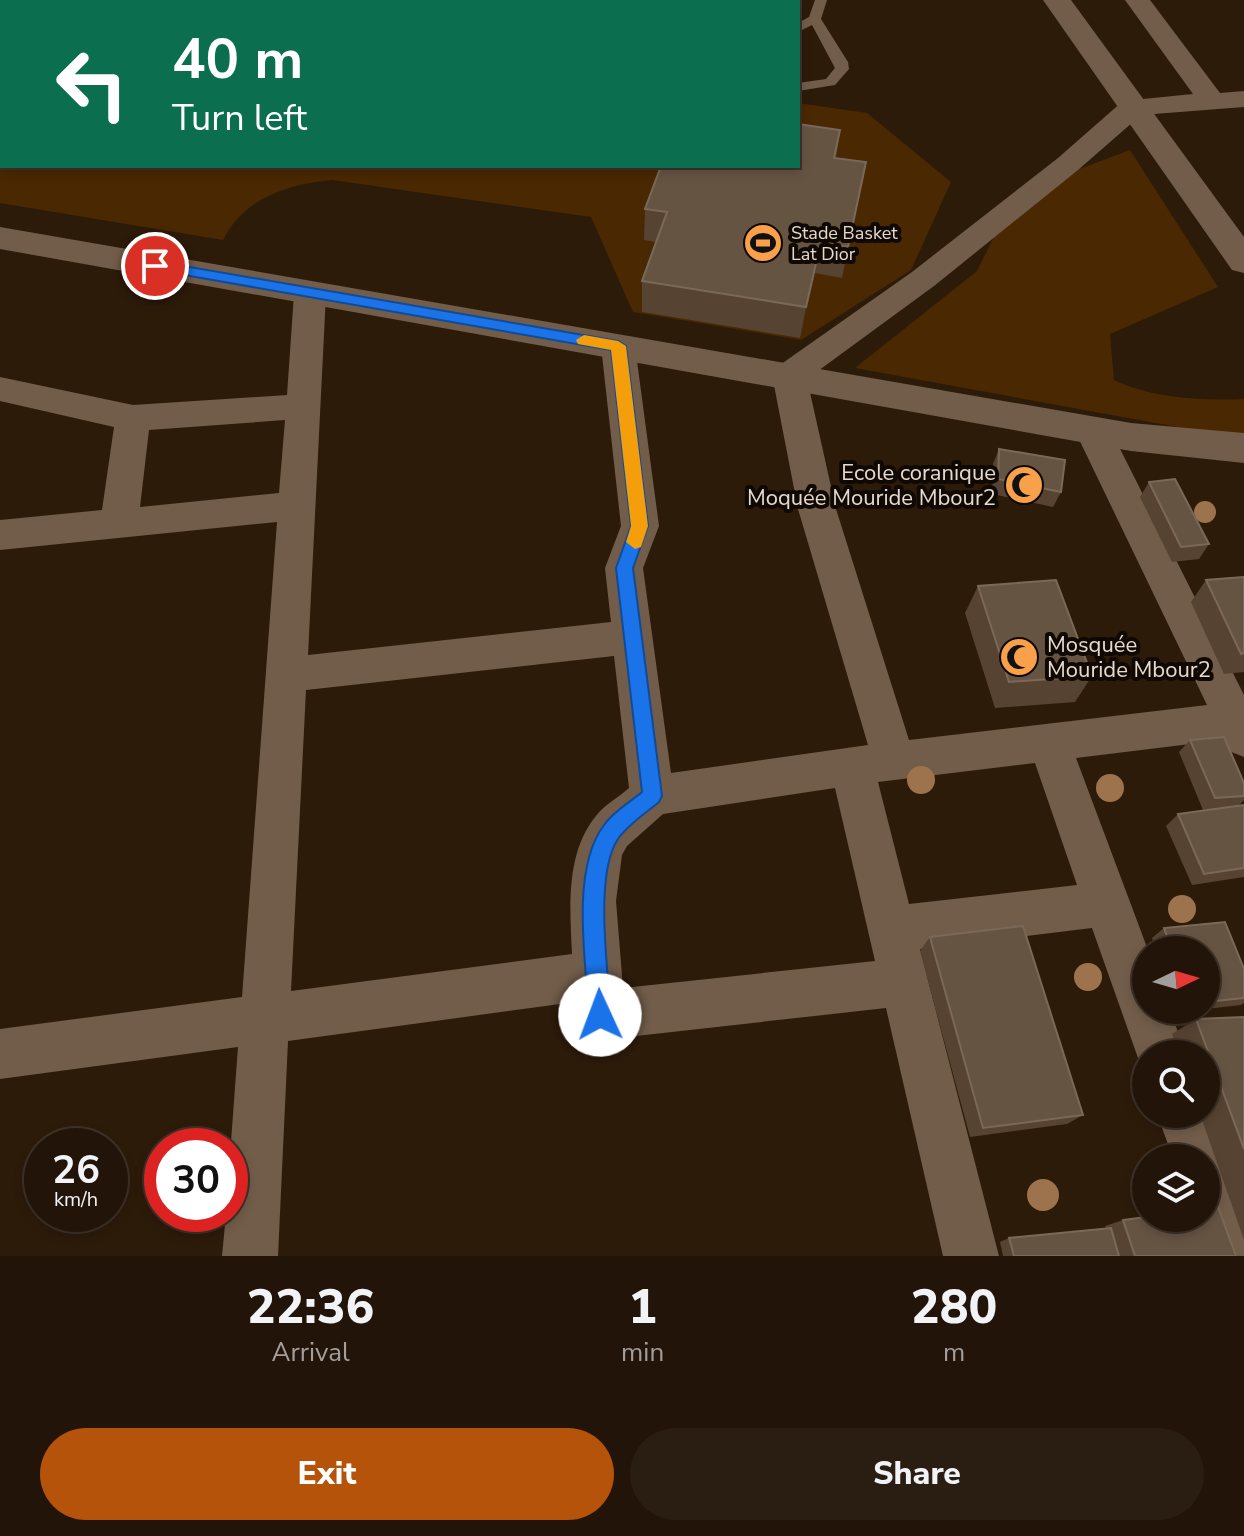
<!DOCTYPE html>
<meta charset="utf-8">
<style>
body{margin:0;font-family:"Nunito Sans",sans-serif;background:#2a1d12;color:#f1f3f6;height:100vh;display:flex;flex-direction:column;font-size:30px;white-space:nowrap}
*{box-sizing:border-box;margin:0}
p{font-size:26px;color:#a29e9c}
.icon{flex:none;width:44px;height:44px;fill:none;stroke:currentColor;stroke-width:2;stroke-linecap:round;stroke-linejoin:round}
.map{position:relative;height:1256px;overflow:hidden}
.sheet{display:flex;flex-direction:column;background:#221408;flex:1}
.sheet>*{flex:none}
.banner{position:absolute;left:0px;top:0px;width:800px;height:168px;box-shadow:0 4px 12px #0003,0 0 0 2px #3f3329;background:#0b6e4f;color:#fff;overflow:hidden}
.needle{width:52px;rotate:85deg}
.controls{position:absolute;left:1132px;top:936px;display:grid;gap:16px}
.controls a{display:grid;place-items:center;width:88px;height:88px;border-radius:50%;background:#221408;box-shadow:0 4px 12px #0003,0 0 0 2px #3f3329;font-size:40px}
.speed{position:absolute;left:24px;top:1128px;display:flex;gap:16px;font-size:40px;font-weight:700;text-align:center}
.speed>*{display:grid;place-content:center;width:104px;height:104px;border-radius:50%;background:#221408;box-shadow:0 4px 12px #0003,0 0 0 2px #3f3329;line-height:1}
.speed small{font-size:20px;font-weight:400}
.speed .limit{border:12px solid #d22;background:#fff;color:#111}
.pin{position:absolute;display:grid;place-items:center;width:68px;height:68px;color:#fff;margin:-34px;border:4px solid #fff;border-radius:50%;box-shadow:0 2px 8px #0007}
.me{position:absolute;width:88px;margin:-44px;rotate:358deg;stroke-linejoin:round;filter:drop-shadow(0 0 6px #0008)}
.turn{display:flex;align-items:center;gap:28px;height:168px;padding:0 40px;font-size:36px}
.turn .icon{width:104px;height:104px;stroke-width:2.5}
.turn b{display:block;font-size:56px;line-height:68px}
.eta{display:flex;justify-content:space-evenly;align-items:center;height:136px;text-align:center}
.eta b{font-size:48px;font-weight:800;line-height:56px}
.action{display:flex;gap:16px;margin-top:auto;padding:16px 40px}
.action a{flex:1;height:92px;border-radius:48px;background:#b45309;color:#fff;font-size:32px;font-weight:800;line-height:92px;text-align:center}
.action a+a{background:#2a1d12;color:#f1f3f6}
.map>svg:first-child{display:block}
.green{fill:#4a2801}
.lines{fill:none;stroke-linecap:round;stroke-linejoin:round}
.service{fill:#725d4a;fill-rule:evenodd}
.minor{fill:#725d4a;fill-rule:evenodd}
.tertiary{fill:#725d4a;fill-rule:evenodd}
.tree{fill:#9d734d}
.wall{fill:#574332}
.shaded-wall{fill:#402c1b}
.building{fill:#665443;stroke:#7a6959;stroke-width:2}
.route{fill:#1a73e8;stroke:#114b97;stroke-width:2}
.slow{fill:#f59e0b}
.labels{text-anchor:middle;stroke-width:8;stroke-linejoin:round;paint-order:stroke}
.far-poi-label{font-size:18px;fill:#e6dacf;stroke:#0f0803;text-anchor:start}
.poi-label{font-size:22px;fill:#e6dacf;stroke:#0f0803;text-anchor:end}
</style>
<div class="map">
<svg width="1244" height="1256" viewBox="0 0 1244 1256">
<rect width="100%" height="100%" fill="#2d1b0a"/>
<path class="green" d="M0,0L111,2H2V166H798V103L867,113L951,182L911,270L801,340L633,312L591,217L332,180C288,184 244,198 223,240L0,203Z
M1130,150L1218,287L1110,334L1114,380C1151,398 1203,401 1244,399V433L1205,432L855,368L977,271L994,237L1047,181Z"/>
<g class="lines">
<path class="service" d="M815,0H827L821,19L848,62L849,69L835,85L798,91V83L826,79L835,68L812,25L798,32V23L809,17Z"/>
<path class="minor" d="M1125,0H1150L1220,93L1244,91V107L1141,115L1078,170L934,286L807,379L836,509L909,740L1207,705L1075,431L1081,422L1093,418L1105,422L1111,431L1244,695V757L1229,751L1223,740L1076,758L1148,950L1146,1010H1170L1186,1054H1146V1073L1143,1072L1092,928L920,949L999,1256H943L886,1008L600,1040L583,1032L575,1015V1002L288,1041L278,1256H222L226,1214H230V1155L238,1047L0,1079V1029L242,997L277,522L0,550V520L102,510L114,427L0,401V377L133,405L287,395L294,294L299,286L310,283L321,286L326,294L308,655L611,622L605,568L621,526L601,346L606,338L618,335L630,338L635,346L659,526L643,568L671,773L868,745L798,509L772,375L777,367L912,272L1058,158L1123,101L1193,94ZM285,420L279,493L140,507L149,430ZM614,656L629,788C619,797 604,805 596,816C565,853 570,910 572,954L291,991L306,690ZM1035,763L1077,885L909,904L878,782ZM835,788L875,961L623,988L616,901L622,855L627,846L663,814Z
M1206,1107L1244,1209V1256H1206L1193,1218H1206V1158H1173L1157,1114H1206Z"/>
<path class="tertiary" d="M1043,0H1071L1244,237V273L1232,270Z
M0,227L1131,423L1244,433V463L1131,451L0,249Z"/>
</g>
<g class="tree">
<circle cx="1205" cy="512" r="11"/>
<circle cx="921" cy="780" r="14"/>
<circle cx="1110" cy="788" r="14"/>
<circle cx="1182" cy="909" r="14"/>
<circle cx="1088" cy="977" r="14"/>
<circle cx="1043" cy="1195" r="16"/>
</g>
<path class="wall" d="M129,0H413V2H133Z
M840,130L836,158L866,162L842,278L815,273L800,338L642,312V281L656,242L644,240L645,209Z
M999,449L1061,492L1053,507L992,494L993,464Z
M1149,482L1209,544L1199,559L1172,562L1140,497Z
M1244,577V672L1224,674L1191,602L1206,580Z
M978,586L1092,676L1075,702L995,708L965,613Z
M1190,740L1244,783V800L1238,806L1244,805V877L1192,885L1166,826L1178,814L1215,809L1203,810L1179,752Z
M1164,928L1244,969V1003L1241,1005L1206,1009V950H1156L1152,938Z
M930,937L1083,1115L1067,1124L970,1137L920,951Z
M1179,1010H1198L1180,1012Z
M1244,1017V1240L1200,1114H1206V1054H1179L1172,1034L1196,1019Z
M1123,1220L1236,1256H1003L1000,1242L1009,1238L1106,1228L1105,1226Z"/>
<path class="shaded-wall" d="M579,0H620V2H573Z
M821,242L815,273L800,338L806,307Z"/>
<path class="building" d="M206,0H409L407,2H218Z
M490,0H579L573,2H483Z
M798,124L840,130L834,158L866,162L848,247L821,242L806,307L642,281L667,212L645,209L661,166H798Z
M999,449L1065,460L1061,492L998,479Z
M1175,479L1209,544L1181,547L1149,482Z
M1244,577V653L1241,654L1206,580Z
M1056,580L1092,676L1009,682L978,586Z
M1224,737L1244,783V796L1215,798L1190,740Z
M1244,805V868L1204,874L1178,814Z
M1225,922L1244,969V998L1206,1002V950H1172L1164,928Z
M1023,926L1083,1115L983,1128L930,937Z
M1244,1017V1149L1196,1019Z
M1218,1207L1236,1256H1135L1123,1220L1146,1217V1218H1206V1209Z
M1111,1228L1119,1256H1014L1009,1238Z"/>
<path class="route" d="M155,261L618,341L626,346L648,526L633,568L662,796L659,802C646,813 627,825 618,839C594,874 608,972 611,1015L608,1023L600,1026L592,1023L589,1015C586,962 570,870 604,825C613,812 630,802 642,792L616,568L631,526L611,350L150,269V263Z"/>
<path class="slow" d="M584,335L618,341L626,346L648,526L641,547L635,549L626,542L631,526L611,350L578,344L576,340Z"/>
<defs>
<g id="stadium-disc" transform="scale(2)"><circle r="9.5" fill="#f8a14a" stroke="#0f0803"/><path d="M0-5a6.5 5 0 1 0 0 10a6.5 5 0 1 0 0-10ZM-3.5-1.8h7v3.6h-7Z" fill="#111"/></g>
<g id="mosque-disc" transform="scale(2)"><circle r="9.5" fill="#f8a14a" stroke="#0f0803"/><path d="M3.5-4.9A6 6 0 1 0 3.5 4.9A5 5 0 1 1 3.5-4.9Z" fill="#111"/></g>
</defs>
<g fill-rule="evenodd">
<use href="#stadium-disc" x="763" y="243"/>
<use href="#mosque-disc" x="1024" y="485"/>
<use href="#mosque-disc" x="1019" y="657"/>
</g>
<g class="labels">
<g class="far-poi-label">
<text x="791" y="239">Stade Basket<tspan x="791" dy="21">Lat Dior</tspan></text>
</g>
<g class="poi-label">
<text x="996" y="480">Ecole coranique<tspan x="996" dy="25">Moquée Mouride Mbour2</tspan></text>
<text x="1047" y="652" text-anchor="start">Mosquée<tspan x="1047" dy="25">Mouride Mbour2</tspan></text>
</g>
</g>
</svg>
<div class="controls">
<a><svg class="needle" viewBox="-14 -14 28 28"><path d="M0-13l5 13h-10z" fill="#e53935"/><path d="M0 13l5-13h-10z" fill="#a29e9c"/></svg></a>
<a><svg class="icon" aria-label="search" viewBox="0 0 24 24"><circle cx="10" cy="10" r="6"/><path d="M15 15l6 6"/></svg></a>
<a><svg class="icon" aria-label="layers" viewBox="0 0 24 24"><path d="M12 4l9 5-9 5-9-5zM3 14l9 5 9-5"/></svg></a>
</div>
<div class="speed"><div>26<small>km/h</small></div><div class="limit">30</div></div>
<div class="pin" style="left:155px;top:266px;background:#d93025"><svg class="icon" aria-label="arrive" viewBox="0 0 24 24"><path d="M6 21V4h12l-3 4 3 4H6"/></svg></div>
<svg class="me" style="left:600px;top:1015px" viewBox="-20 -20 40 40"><circle r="19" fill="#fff"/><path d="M0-13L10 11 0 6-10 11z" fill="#1a73e8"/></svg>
<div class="banner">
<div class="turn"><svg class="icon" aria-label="left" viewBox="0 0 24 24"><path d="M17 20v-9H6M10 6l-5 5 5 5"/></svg><div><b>40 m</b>Turn left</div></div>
</div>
</div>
<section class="sheet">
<div class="eta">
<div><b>22:36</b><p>Arrival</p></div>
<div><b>1</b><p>min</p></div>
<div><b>280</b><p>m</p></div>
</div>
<div class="action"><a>Exit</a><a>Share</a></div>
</section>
